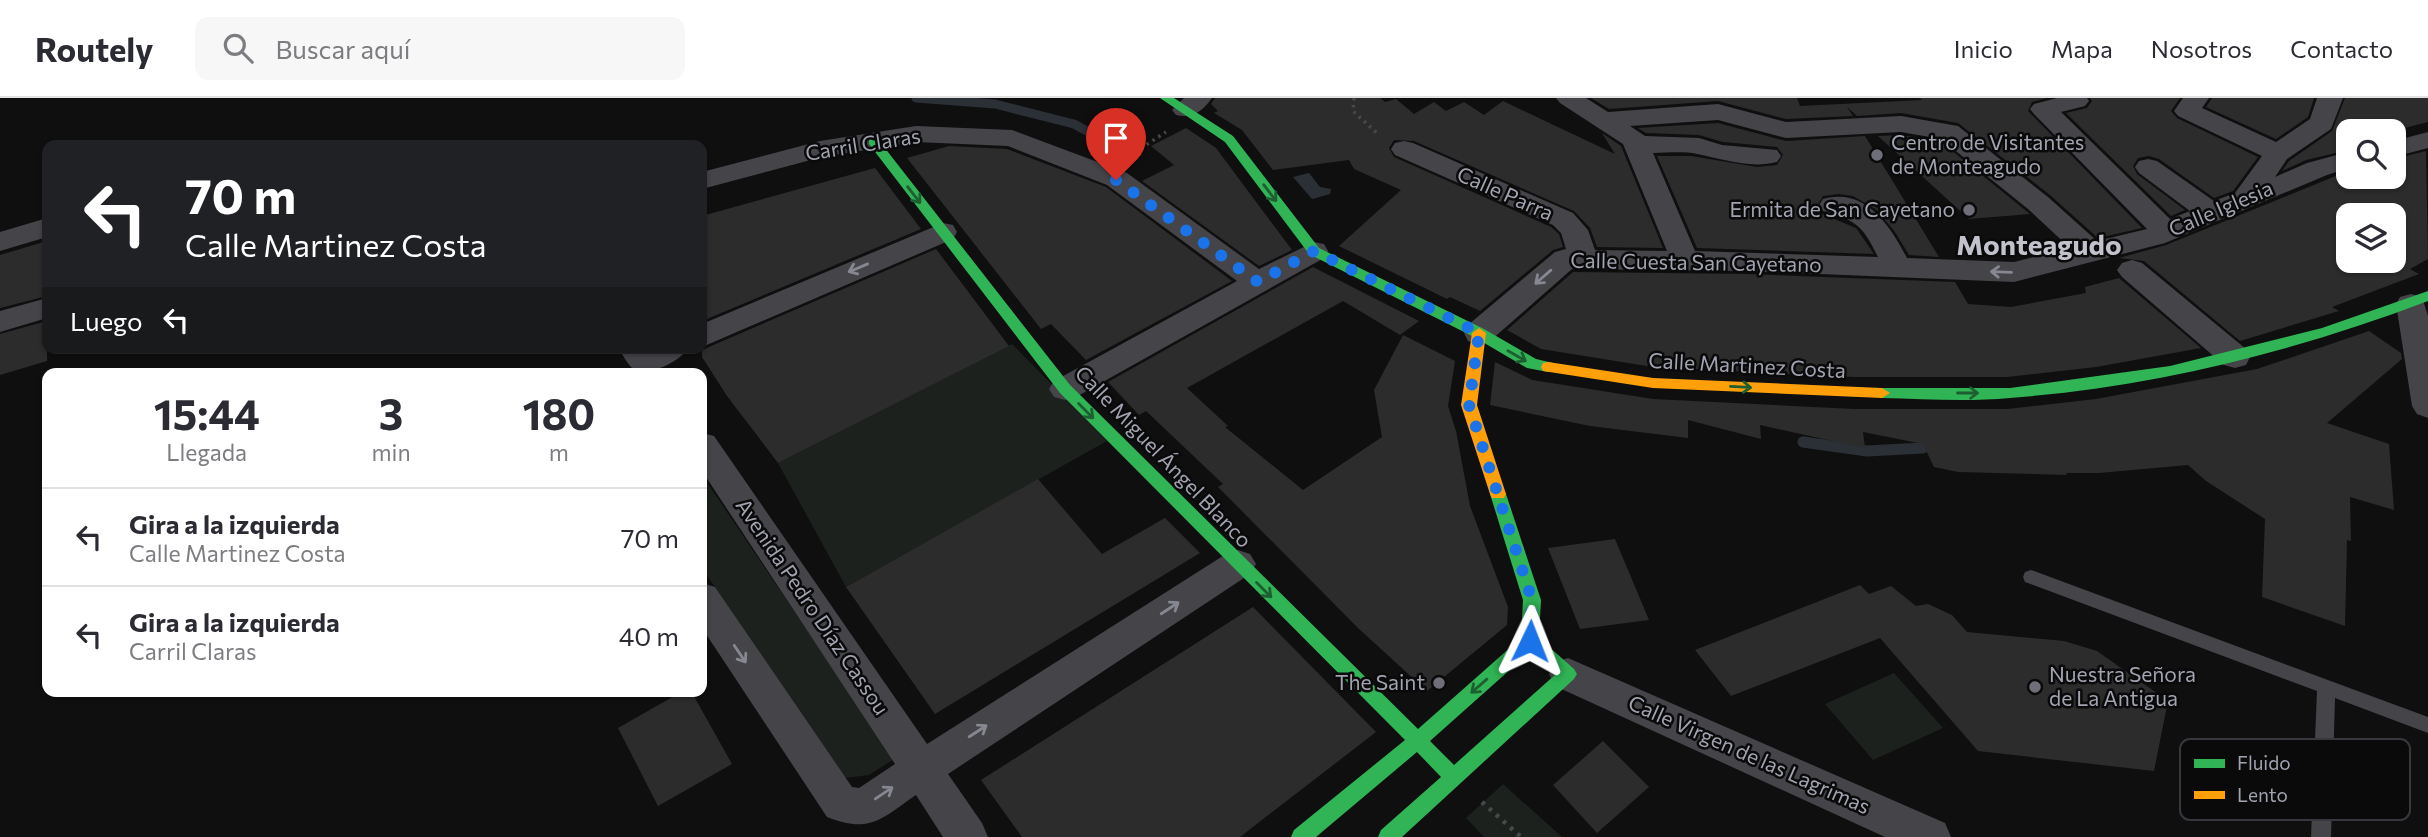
<!DOCTYPE html>
<html lang="es">
<meta charset="utf-8">
<style>
body{margin:0;font-family:Commissioner,sans-serif;background:#f7f7f7;color:#2b2b33;height:100vh;display:flex;flex-direction:column;font-size:26px;white-space:nowrap}
*{box-sizing:border-box;margin:0}
p{font-size:23px;color:#7c7c81}
.icon{flex:none;width:38px;height:38px;fill:none;stroke:currentColor;stroke-width:2;stroke-linecap:round;stroke-linejoin:round}
.map{position:relative;flex:1;overflow:hidden}
.drawer{position:absolute;left:42px;top:270px;width:665px;height:329px;display:flex;flex-direction:column;background:#fff;border-radius:14px;box-shadow:0 2px 5px #0004}
.drawer>*{flex:none}
.hud{position:absolute;left:42px;top:42px;width:665px;height:214px;border-radius:14px;box-shadow:0 2px 5px #0004;background:#202124;color:#fff;overflow:hidden}
.buttons{position:absolute;left:2336px;top:21px;display:grid;gap:14px}
.buttons a{display:grid;place-items:center;width:70px;height:70px;border-radius:14px;background:#fff;box-shadow:0 2px 5px #0004;font-size:35px}
.pin{position:absolute;display:grid;place-items:center;width:60px;height:60px;color:#fff;margin:-72px -30px;border-radius:50% 50% 50% 0;rotate:-45deg;box-shadow:0 0 7px #0007}
.pin .icon{rotate:45deg}
.me{position:absolute;width:77px;margin:-38px;rotate:2deg;stroke-linejoin:round;filter:drop-shadow(0 0 5px #0008)}
.turn{display:flex;align-items:center;gap:24px;height:147px;padding:0 28px;font-size:32px}
.turn .icon{width:91px;height:91px;stroke-width:2.5}
.turn b{display:block;font-size:49px;line-height:60px}
.then{display:flex;align-items:center;height:66px;padding:0 28px;background:#0003;gap:14px;font-size:26px}
.eta{display:flex;justify-content:space-evenly;align-items:center;height:119px;text-align:center}
.eta b{font-size:42px;font-weight:700;line-height:49px}
ul{padding:0;list-style:none}
li{display:flex;align-items:center;gap:21px;height:98px;padding:0 28px;border-top:2px solid #e1e1e2}
li div{flex:1}
li b{display:block;font-size:26px}
li em{font-style:normal}
header{display:flex;align-items:center;gap:42px;box-sizing:border-box;height:98px;padding:0 35px;background:#fff;border-bottom:2px solid #e1e1e2}
header strong{font-size:33px}
nav{display:flex;gap:38px;margin-inline-start:auto;font-size:24px}
.search{width:490px;height:63px;background:#f7f7f7;display:flex;align-items:center;gap:18px;box-sizing:border-box;padding:0 24px;border-radius:14px;color:#7c7c81;font-size:26px}
.map>svg:first-child{display:block}
.green{fill:#1c211e}
.water{fill:#2b3037}
.lines{fill:none;stroke-linecap:round;stroke-linejoin:round}
.stream-far1{stroke:#2b3037;stroke-width:9}
.stream{stroke:#2b3037;stroke-width:11}
.building{fill:#2c2c2d;fill-rule:evenodd}
.path-far1{stroke:#47484b;stroke-width:3.5;stroke-dasharray:2.5 4.5;stroke-linecap:butt}
.path{stroke:#47484b;stroke-width:4.5;stroke-dasharray:3.5 6;stroke-linecap:butt}
.lane{fill:#454549;fill-rule:evenodd}
.street{fill:#454549;fill-rule:evenodd}
.fast{fill:#30b455;fill-rule:evenodd}
.slow{fill:#ff9f0a;fill-rule:evenodd}
.oneway{stroke:#1d5f30}
.oneway2{stroke:#858791}
.route{stroke:#1a73e8;stroke-width:12;stroke-dasharray:0 21.6}
.poi-dot{fill:#6e6f78;stroke:#0a0a0b;stroke-width:2.5}
.labels{text-anchor:middle;stroke-width:5;stroke-linejoin:round;paint-order:stroke}
.poi-label{font-size:21px;fill:#a1a3b0;stroke:#0a0a0b;text-anchor:start}
.street-label{font-size:21px;fill:#a1a3b0;stroke:#0a0a0b}
.district-label{font-size:28px;font-weight:bold;fill:#c2c2cc;stroke:#0a0a0b}
.key{fill:#0a0a0b;stroke:#37383d;stroke-width:2}
.key-label{font-size:19px;fill:#a1a3b0}
</style>
<header>
<strong>Routely</strong>
<div class="search"><svg class="icon" aria-label="search" viewBox="0 0 24 24"><circle cx="10" cy="10" r="6"/><path d="M15 15l6 6"/></svg>Buscar aquí</div>
<nav><a>Inicio</a><a>Mapa</a><a>Nosotros</a><a>Contacto</a></nav>
</header>
<div class="map">
<svg width="2428" height="739" viewBox="0 0 2428 739">
<rect width="100%" height="100%" fill="#0f0f10"/>
<path class="green" d="M1012,246L1107,343L846,489L778,365Z
M702,377L894,661L869,677L845,680L702,470Z
M1894,575L1943,630L1873,662L1825,606Z
M1503,686L1562,739H1484L1466,720Z"/>
<path class="water" d="M1309,75L1320,89L1331,91L1330,96L1312,101L1293,79Z"/>
<g class="lines">
<path class="stream-far1" d="M916,0L995,6L1074,26L1127,55"/>
<path class="stream" d="M1803,344L1867,353L1923,350"/>
</g>
<path class="building" d="M1215,0H1380L1385,4L1396,1L1414,16L1434,4L1446,13L1464,4L1484,17L1503,3L1615,56L1602,35L1621,48L1663,150L1597,149L1590,130L1574,113L1414,43L1394,42L1389,50L1394,59L1551,129L1559,136L1563,149L1553,152L1480,213L1450,199L1447,201L1339,148L1401,92L1354,71L1349,62L1273,72L1242,32L1214,15L1218,13L1211,6Z
M1591,0H1797L1800,8L1922,2L1920,0H2047L2032,4L2028,13L2142,130L2098,140L2050,97L1958,25L1901,15L1857,18L1847,9L1853,18L1786,21L1718,3L1609,11Z
M2090,0H2180L2171,13L2177,20L2258,59L2233,93L2214,100L2159,61L2149,58L2138,60L2133,68L2137,76L2185,112L2171,118L2066,15L2087,10L2092,3Z
M2212,0H2314L2308,19L2276,41L2206,9Z
M2345,0H2428V24L2393,33H2348V52L2306,62L2282,73L2289,63L2332,33Z
M1718,25L1786,43L1865,38L1939,159L1909,157L1895,134L1877,112L1853,98L1839,96L1823,98L1817,108L1822,116L1856,130L1874,156L1697,150L1657,58H1691L1757,69L1777,67L1783,57L1777,49L1723,44L1699,37L1646,35L1638,30Z
M1186,30L1216,50L1292,152L1259,168L1142,83L1174,67L1151,48Z
M1901,37L1940,43L2030,116L1969,121L1878,38Z
M949,48L1007,51L1106,89L1232,183L1086,262L1051,226L1041,231L907,60Z
M2426,53L2428,161L2410,171L2419,176L2332,209L2339,213L2240,243L2144,163L2119,160L2166,147L2348,73V79H2394V61ZM2348,117H2394V163H2348Z
M875,70L921,131L702,223V118Z
M47,143V198L0,210V157Z
M936,151L1009,248L778,365L727,298L702,259V252Z
M1313,169L1419,223L1400,237L1343,203L1187,290L1228,328L1225,329L1303,392L1382,339L1374,292L1403,237L1455,263L1448,308L1456,333L1470,408L1508,509L1507,527L1427,593L1358,530L1218,389L1223,386L1146,313L1139,317L1108,284Z
M1573,174L1746,176L1955,184L1968,206L2011,209L2086,195L2085,189L2119,180L2201,250L2096,269L2007,279H1854L1653,269L1541,251L1507,232Z
M47,223V263L0,277V236Z
M2369,233L2401,255L2402,261L2327,325L2389,346L2394,412L2350,399L2351,443L2347,442L2345,528L2262,499L2265,421L2206,383L2188,367L2099,375H2066L2067,377L1958,374L1934,369L1923,346L1863,334L1865,350L1760,327L1761,341L1688,322V340L1590,328L1490,307L1495,264L1532,282L1653,301L1854,311H2007L2096,301L2257,271Z
M1038,381L1102,456L1165,420L1200,455L935,616L846,489Z
M1615,441L1649,522L1580,531L1548,450Z
M1860,487L1869,496L1891,488L1916,508L1928,506L1952,517L1967,534L2064,543L2097,553L2168,603L2154,673L1978,653L1880,540L1731,598L1695,552Z
M1253,509L1376,634L1240,739H1022L981,682Z
M683,593H691L732,666L658,708L618,630Z
M1603,643L1649,689L1597,735L1553,687Z"/>
<g class="lines">
<path class="path-far1" d="M1354,0L1353,13L1379,37
M1129,58L1166,34"/>
<path class="path" d="M1482,704L1521,739"/>
<path class="lane" d="M2031,472L2428,619V635L2335,600L2331,739H2311L2317,593L2025,484L2023,479L2025,474Z"/>
<path class="street" d="M1184,0H1212C1203,13 1192,21 1176,17L1172,12Z
M1556,0H1586L1608,14L1718,6L1786,24L1901,18L1958,28L2048,99L2097,143L2147,131L2034,16L2030,11L2034,6L2057,0H2087L2089,3L2085,8L2061,14L2170,121L2190,113L2139,75L2135,69L2139,63L2148,61L2157,63L2214,103L2235,95L2262,58L2178,18L2174,13L2183,0H2209L2202,10L2276,44L2310,21L2317,0H2343L2331,31L2287,61L2275,79L2307,65L2348,54V70L2327,77L2165,145L2014,184L1746,173L1572,171L1490,243L1479,246L1468,243L1464,235L1468,227L1555,154L1566,151L1561,135L1553,127L1395,57L1391,51L1395,45L1404,43L1413,45L1573,115L1588,132L1595,152L1667,153L1623,46L1560,5ZM1718,22L1786,40L1901,34L1941,41L2028,111L2070,150L2014,164L1907,160C1890,128 1866,89 1823,101L1819,107L1823,113C1856,122 1863,128 1878,159L1695,153L1653,55C1667,55 1683,53 1697,56C1723,61 1750,71 1777,64L1781,58L1777,52L1722,47L1699,40L1645,38L1630,28Z
M916,28L1012,32L1127,75L1259,171L1314,144L1324,146L1328,153L1324,160L1076,299L1065,302L1054,299L1049,291L1054,283L1237,183L1107,87L1008,48L916,44L822,59L702,91V74L820,43Z
M2428,34V50L2394,59V43Z
M47,120V139L0,153V134Z
M943,125L953,127L957,134L953,141L702,249V226Z
M2132,162L2142,165L2246,251L2250,259L2246,267L2235,270L2224,267L2122,179L2117,172L2122,165Z
M2411,196L2422,199L2428,218V320L2417,316L2412,308L2396,206L2400,199Z
M47,200V220L0,234V213Z
M619,250H688C681,263 646,281 632,270C627,265 622,256 619,250Z
M702,335L714,338L927,646L1226,456L1238,452L1250,456L1256,466L1250,476L948,676L982,725L988,739H943L916,697C881,721 870,736 827,719L702,530V485L715,489L852,689L859,690L895,666L702,373Z
M1568,560L1945,725L1951,739H1885L1555,588L1549,576L1555,564Z"/>
<path class="fast" d="M1160,0H1174L1233,38L1319,150L1484,231L1536,261L1553,265L1555,269L1553,273L1548,274L1527,270L1474,239L1309,156L1225,44Z
M873,39L877,40L1070,287L1418,631L1521,540L1523,502L1490,396L1492,392H1504L1506,396L1541,502L1539,540L1574,571L1577,576L1574,581L1402,739H1378L1381,732L1441,679L1417,654L1316,739H1291L1294,732L1405,642L1060,295L869,46V40ZM1530,554L1556,576L1454,667L1430,643Z
M2428,193V203C2294,254 2153,289 2010,300C1967,304 1924,301 1882,300L1874,295L1882,290H2010L2170,268L2322,230Z"/>
<path class="slow" d="M1479,230L1486,235L1477,307L1506,396L1504,400H1492L1490,396L1461,307L1472,235Z
M1548,264L1653,280L1882,290L1890,295L1882,300L1653,290L1543,273L1541,269L1543,265Z"/>
</g>
<defs><path id="oneway-shaft" d="M-6 0H5M1.5-3L5.5 0L1.5 3" fill="none" stroke-width="1.6" stroke-linecap="round" stroke-linejoin="round" transform="scale(1.75)"/></defs>
<g class="oneway">
<use href="#oneway-shaft" transform="translate(1270 95) rotate(53)"/>
<use href="#oneway-shaft" transform="translate(914 97) rotate(52)"/>
<use href="#oneway-shaft" transform="translate(1517 258) rotate(30)"/>
<use href="#oneway-shaft" transform="translate(1741 289) rotate(3)"/>
<use href="#oneway-shaft" transform="translate(1968 295)"/>
<use href="#oneway-shaft" transform="translate(1086 313) rotate(45)"/>
<use href="#oneway-shaft" transform="translate(1264 492) rotate(45)"/>
<use href="#oneway-shaft" transform="translate(1479 588) rotate(139)"/>
</g>
<g class="oneway2">
<use href="#oneway-shaft" transform="translate(858 170) rotate(157)"/>
<use href="#oneway-shaft" transform="translate(2001 174) rotate(-178)"/>
<use href="#oneway-shaft" transform="translate(1543 179) rotate(139)"/>
<use href="#oneway-shaft" transform="translate(1170 510) rotate(-33)"/>
<use href="#oneway-shaft" transform="translate(740 556) rotate(56)"/>
<use href="#oneway-shaft" transform="translate(978 633) rotate(-33)"/>
<use href="#oneway-shaft" transform="translate(884 695) rotate(-34)"/>
</g>
<g class="lines">
<path class="route" d="M1116,82L1258,184L1314,153L1479,235L1469,307L1532,502L1530,543"/>
</g>
<g class="poi-dot">
<circle cx="1877" cy="57" r="7"/>
<circle cx="1969" cy="112" r="7"/>
<circle cx="1439" cy="585" r="7"/>
<circle cx="2035" cy="589" r="7"/>
</g>
<g class="labels">
<g class="poi-label">
<text x="1891" y="52">Centro de Visitantes<tspan x="1891" dy="24">de Monteagudo</tspan></text>
<text x="1955" y="119" text-anchor="end">Ermita de San Cayetano</text>
<text x="2049" y="584">Nuestra Señora<tspan x="2049" dy="24">de La Antigua</tspan></text>
<text x="1425" y="592" text-anchor="end">The Saint</text>
</g>
<g class="street-label">
<text transform="translate(863 47) rotate(-9)" y="7">Carril Claras</text>
<text transform="translate(1505 96) rotate(24)" y="7">Calle Parra</text>
<text transform="translate(2221 111) rotate(-23)" y="7">Calle Iglesia</text>
<text transform="translate(1696 165) rotate(1)" y="7">Calle Cuesta San Cayetano</text>
<text transform="translate(1747 268) rotate(3)" y="7">Calle Martinez Costa</text>
<text transform="translate(1163 359) rotate(46)" y="7">Calle Miguel Ángel Blanco</text>
<text transform="translate(812 509) rotate(56)" y="7">Avenida Pedro Díaz Cassou</text>
<text transform="translate(1749 657) rotate(24)" y="7">Calle Virgen de las Lagrimas</text>
</g>
<g class="district-label">
<text x="2039" y="157">Monteagudo</text>
</g>
</g>
<rect x="2180" y="641" width="230" height="81" rx="10" class="key"/>
<rect x="2194" y="661" width="31" height="9" fill="#30b455"/>
<rect x="2194" y="693" width="31" height="8" fill="#ff9f0a"/>
<g class="key-label">
<text x="2237" y="672">Fluido</text>
<text x="2237" y="704">Lento</text>
</g>
</svg>
<div class="buttons">
<a><svg class="icon" aria-label="search" viewBox="0 0 24 24"><circle cx="10" cy="10" r="6"/><path d="M15 15l6 6"/></svg></a>
<a><svg class="icon" aria-label="layers" viewBox="0 0 24 24"><path d="M12 4l9 5-9 5-9-5zM3 14l9 5 9-5"/></svg></a>
</div>
<div class="pin" style="left:1116px;top:82px;background:#d93025"><svg class="icon" aria-label="arrive" viewBox="0 0 24 24"><path d="M6 21V4h12l-3 4 3 4H6"/></svg></div>
<svg class="me" style="left:1530px;top:543px" viewBox="-20 -20 40 40"><path d="M0-17L14 15 0 8-14 15z" fill="#1a73e8" stroke="#fff" stroke-width="4"/></svg>
<div class="hud">
<div class="turn"><svg class="icon" aria-label="left" viewBox="0 0 24 24"><path d="M17 20v-9H6M10 6l-5 5 5 5"/></svg><div><b>70 m</b>Calle Martinez Costa</div></div>
<div class="then">Luego<svg class="icon" aria-label="left" viewBox="0 0 24 24"><path d="M17 20v-9H6M10 6l-5 5 5 5"/></svg></div>
</div>
<section class="drawer">
<div class="eta">
<div><b>15:44</b><p>Llegada</p></div>
<div><b>3</b><p>min</p></div>
<div><b>180</b><p>m</p></div>
</div>
<ul>
<li><svg class="icon" aria-label="left" viewBox="0 0 24 24"><path d="M17 20v-9H6M10 6l-5 5 5 5"/></svg><div><b>Gira a la izquierda</b><p>Calle Martinez Costa</p></div><em>70 m</em></li>
<li><svg class="icon" aria-label="left" viewBox="0 0 24 24"><path d="M17 20v-9H6M10 6l-5 5 5 5"/></svg><div><b>Gira a la izquierda</b><p>Carril Claras</p></div><em>40 m</em></li>
</ul>
</section>
</div>
